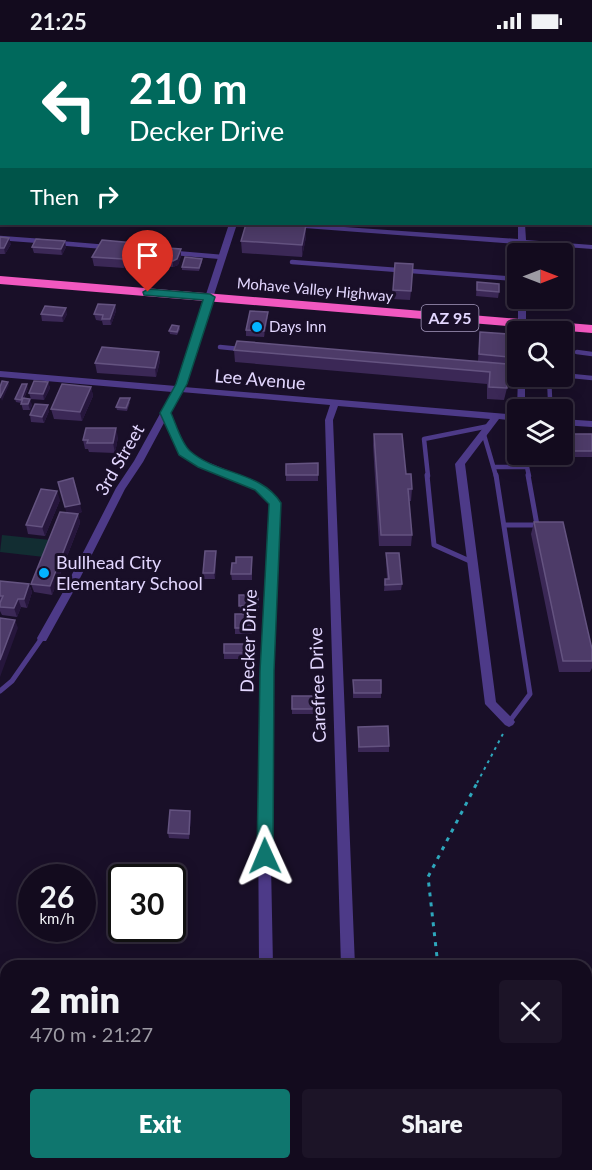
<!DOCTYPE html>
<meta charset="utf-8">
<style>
body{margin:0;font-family:Lato,sans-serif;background:#1c1427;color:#f1f3f6;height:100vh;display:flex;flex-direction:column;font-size:22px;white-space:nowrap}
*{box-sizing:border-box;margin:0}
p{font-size:20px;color:#9d9ba4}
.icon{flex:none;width:33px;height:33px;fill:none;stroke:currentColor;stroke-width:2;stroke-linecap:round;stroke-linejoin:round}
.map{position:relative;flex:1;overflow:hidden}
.drawer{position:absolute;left:0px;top:918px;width:592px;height:210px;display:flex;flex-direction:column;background:#130b1e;border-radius:18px 18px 0 0;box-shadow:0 3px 15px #0003,0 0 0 2px #322b3c}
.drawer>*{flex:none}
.guide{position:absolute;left:0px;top:0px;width:592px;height:183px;box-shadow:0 3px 15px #0003,0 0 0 2px #322b3c;background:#00695c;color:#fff;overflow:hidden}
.needle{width:39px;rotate:90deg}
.tools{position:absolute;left:507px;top:201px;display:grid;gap:12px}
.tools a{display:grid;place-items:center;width:66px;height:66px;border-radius:6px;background:#130b1e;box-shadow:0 3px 15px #0003,0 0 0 2px #322b3c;font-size:30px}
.speed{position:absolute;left:18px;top:822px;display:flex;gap:12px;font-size:30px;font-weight:700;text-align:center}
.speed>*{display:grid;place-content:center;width:78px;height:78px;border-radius:50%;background:#130b1e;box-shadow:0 3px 15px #0003,0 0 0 2px #322b3c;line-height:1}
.speed small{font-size:15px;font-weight:400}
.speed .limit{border:3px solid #111;border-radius:9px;background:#fff;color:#111}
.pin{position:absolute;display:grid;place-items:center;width:51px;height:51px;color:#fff;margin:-62px -26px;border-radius:50% 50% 50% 0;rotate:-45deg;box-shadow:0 0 6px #0007}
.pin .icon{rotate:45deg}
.me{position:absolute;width:66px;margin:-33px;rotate:359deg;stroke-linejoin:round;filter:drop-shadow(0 0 4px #0008)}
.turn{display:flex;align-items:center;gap:21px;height:126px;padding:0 30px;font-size:27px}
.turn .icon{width:78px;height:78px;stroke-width:2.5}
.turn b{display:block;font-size:42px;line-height:51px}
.then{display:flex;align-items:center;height:57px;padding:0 30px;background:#0003;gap:12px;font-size:22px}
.round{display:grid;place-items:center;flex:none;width:63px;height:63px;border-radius:6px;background:#1c1427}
.headline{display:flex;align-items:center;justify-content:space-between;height:102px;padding:0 30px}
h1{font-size:36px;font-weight:800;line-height:45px}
.cta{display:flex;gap:12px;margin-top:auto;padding:12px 30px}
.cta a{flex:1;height:69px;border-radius:6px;background:#0f766e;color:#fff;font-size:24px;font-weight:800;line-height:69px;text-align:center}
.cta a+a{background:#1c1427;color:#f1f3f6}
.status{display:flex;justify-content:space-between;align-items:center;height:42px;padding:0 30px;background:#130b1e;direction:ltr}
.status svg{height:16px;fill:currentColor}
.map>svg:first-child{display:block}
.green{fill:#122d32}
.water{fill:#0a1447}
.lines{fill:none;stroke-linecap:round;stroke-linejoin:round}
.path-far2{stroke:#2ea7bc;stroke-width:1.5;stroke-dasharray:2 3;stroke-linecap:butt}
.path-far1{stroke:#2ea7bc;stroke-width:2;stroke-dasharray:3 4.5;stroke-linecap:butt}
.path{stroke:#2ea7bc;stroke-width:3;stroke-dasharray:4 6;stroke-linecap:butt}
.service-far1{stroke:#4d3a88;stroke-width:4.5}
.service{stroke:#4d3a88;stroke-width:5}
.minor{fill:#4d3a88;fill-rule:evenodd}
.trunk{fill:#f158c0;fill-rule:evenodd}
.wall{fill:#3b2856}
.shaded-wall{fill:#26163c}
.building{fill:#4d3b68;stroke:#645380;stroke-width:1.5}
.route{fill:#0f766e;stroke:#0a4d48;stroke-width:1.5}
.poi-dot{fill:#03b3ff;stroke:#190f28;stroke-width:2}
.labels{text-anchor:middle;stroke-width:6;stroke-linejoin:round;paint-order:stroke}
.far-street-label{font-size:15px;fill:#e3d7ff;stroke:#190f28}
.far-poi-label{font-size:15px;fill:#e3d7ff;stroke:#190f28;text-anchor:start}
.shield{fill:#190f28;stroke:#a69bbe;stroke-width:1.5}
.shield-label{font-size:16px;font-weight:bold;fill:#e3d7ff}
.street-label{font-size:18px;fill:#e3d7ff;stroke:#190f28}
.poi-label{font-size:18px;fill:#e3d7ff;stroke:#190f28;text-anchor:start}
</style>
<div class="status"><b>21:25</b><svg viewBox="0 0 49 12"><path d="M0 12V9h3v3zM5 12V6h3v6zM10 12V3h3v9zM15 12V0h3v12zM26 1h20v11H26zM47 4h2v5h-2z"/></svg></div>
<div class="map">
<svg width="592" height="1128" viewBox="0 0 592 1128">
<rect width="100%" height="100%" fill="#190f28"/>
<path class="green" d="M2,493L50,498L44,515L0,510Z"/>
<path class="water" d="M313,0H592V34L591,2Z"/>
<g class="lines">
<path class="path-far2" d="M565,0L569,2"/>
<path class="path-far1" d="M477,741L505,688"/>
<path class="path" d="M438,924L428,835L478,739
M461,1122L462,1128"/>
<path class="service-far1" d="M0,196L40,199
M58,201L106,205
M127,206L157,209
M175,211L222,215
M292,220L518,237
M220,305L240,307
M577,310L592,312
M500,330L518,332
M562,333L592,336
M549,334L550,357L567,361
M484,393L496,434
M495,425H527L529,434
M428,434L424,397L489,384"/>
<path class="service" d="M427,433L434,503L472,520
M496,433L530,652L509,680
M504,483H537L528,433
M0,649L12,639L42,596"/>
<path class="minor" d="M52,0H58L51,2Z
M2,90V96H0V91Z
M591,140H592V144H591Z
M0,160H2V164H0Z
M229,182H237L184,345L518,373V379L499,377L465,422L496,660L513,677L515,680L513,683L509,685L505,683L485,662L455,422L490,377L338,364L333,378L355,924H341L325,378L330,363L181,350L170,370L187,408L193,414L263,443L280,461L273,629L270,771L273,924H259L258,771L261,629L270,462L257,447L187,418L178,410L165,379L143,420L125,447L72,552L46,599H38L37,596L63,550L116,446L134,419L172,350L0,335V329L176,344Z
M274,182H301L518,197V182H525L526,198L592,203V207L526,202V212H518V202L278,184Z
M518,256H526V290H518Z
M518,333V334H525V368H518V370L517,368Z
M562,377L592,379V385L562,383Z
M250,1122H266V1128H250Z
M347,1122H363V1128H347Z"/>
<path class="trunk" d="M0,234L592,283V291L0,242Z"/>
</g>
<path class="wall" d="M73,0H89V2H73Z
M96,0H148L149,2H96Z
M0,7H2V54H0Z
M306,183V195L302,215L242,211L241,199Z
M0,195L11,202L5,212H0Z
M134,201L135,210L124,226L94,224L92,215Z
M32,205H66L62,213L34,211Z
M181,214L178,223L173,225L148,223L147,217Z
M202,217V220L199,229L182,228V225Z
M395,221L411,249L410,258L392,257Z
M477,240L499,250L498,256L476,254Z
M115,263L116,269L111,283H103L102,279L96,278L94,272Z
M41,272H67L63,280L42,279Z
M268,276L264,295L246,294V288Z
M179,284L180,287L177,293L170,292L169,289Z
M480,290L508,315L507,322V346L504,358L487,357V342L235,320L234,308L478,319Z
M159,310L160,319L156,335L97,331L95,321Z
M48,340L50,346L44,358L31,357L29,351Z
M91,345L93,354L82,379L54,377L51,367Z
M28,346L24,357L32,363L30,368H23L21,361L16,360L15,357Z
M130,360L127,369L117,368L116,365Z
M49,369L44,381L31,380L30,373Z
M374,392L412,447L411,459H409L412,493L411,504H379L373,403Z
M568,392H592V415H570L567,398Z
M118,395L115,411L89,410L88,407H85L83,398Z
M318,421V439H286V422Z
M58,440L82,470L75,472H78L80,481L52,553L34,550L31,542L67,471Z
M60,458L45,494L28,492L26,483Z
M534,480L592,607V626L590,630H559L531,492Z
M386,511L402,542L401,548L384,549L385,537H387L386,517Z
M216,515L215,537H204L203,531Z
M252,515V538H232L231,532L236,521Z
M0,539L29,542L32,550L27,566L21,565L17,575L2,573L0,569Z
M239,553H258L259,569L240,570Z
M251,572L252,592H235V586Z
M254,602V617H224V611Z
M353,638L381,651V656H353Z
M292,654H320V672H292Z
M358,685L389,704V710H358Z
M191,774L189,797L169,796L168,791Z"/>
<path class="shaded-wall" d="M306,183V195L302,215V203Z
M9,196L11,202L5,212L4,206Z
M65,199L66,205L62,213L61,207Z
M134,201L135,210L124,226L123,217Z
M181,207V214L178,223L173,225V219Z
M115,263L116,269L111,283L110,277Z
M66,266L67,272L63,280L62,274Z
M268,270V276L264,295V289Z
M159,310L160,319L156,335L155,326Z
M8,340L9,343L2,359L1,356Z
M48,340L50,346L44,358L43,352Z
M27,342L28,346L22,361L21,358Z
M91,345L93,354L82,379L80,370Z
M30,357L32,363L30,368L28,362Z
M48,363L49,369L44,381L42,375Z
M116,386L118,395L115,411L113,401Z
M57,449L60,458L45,494L42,485Z
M80,462L82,470L67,474L65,465Z
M78,472L80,481L52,553L50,544Z
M216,509V515L215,537L214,531Z
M29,542L32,550L27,566L24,557Z
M18,557L21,565L17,575L14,566Z
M15,578L18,586L0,635V618Z
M190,769L191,774L189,797V792Z"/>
<path class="building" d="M174,0H187L186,2H173Z
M303,0H311V2H302Z
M0,7H2V16H0Z
M0,20H2V30H0Z
M0,35H2V45H0Z
M0,55H2V65L0,67Z
M1,106H2V118H0V108Z
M246,182H277L306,183L302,203L241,199Z
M0,195L9,196L4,206H0Z
M36,197L65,199L61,207L32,205Z
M102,198L134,201L123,217L92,215Z
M152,205L181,207L177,217L173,219L147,217Z
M185,215L202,217L199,226L182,225Z
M395,221L413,222L411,249L393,248Z
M477,240L499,242V250L477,248Z
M98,262L115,263L110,277H102L103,273L94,272Z
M45,264L66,266L62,274L41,272Z
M250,269L268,270L264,289L246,288Z
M172,283L179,284L177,290L169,289Z
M480,290L508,292V315L479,312Z
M237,299L507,322V346L489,345L490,330L234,308Z
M102,305L159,310L155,326L95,321Z
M2,339L8,340L0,356V345Z
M34,339L48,340L43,352L29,351Z
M22,342H27L21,358L15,357Z
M62,342L91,345L80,370L51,367Z
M23,356L30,357L28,362H21Z
M120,356H130L126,366L116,365Z
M35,362L48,363L42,375L30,373Z
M86,386H116L113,401H87L88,398H83Z
M374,392H402L406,432H411L412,447H408L412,493H381Z
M568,392H592V409H572Z
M318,421V433H286V422Z
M73,436L80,462L65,465L58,440Z
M41,447L57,449L42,485L26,483Z
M60,470L78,472L50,544L31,542Z
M534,480H563L592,607V619H563Z
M205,509H216L214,531H203Z
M386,511H399L402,542L385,543V537H389Z
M236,515H252L251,532H231L232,521H236Z
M0,539L29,542L24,557H18L14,566L0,565V561L3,554H0Z
M239,553H258V563L239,564Z
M235,572H251V586H235Z
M0,576L15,578L0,618Z
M224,602H254V611H224Z
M353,638H381V651H354Z
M292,654H320L321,667H292Z
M388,684L389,704L359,705L358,685Z
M170,768L190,769L189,792L168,791Z"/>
<path class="route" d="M148,247L210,252L215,255L187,342L171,371C176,382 181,401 190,409C217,433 261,429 281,461L274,629L273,814L271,820L265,822L259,820L257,814L260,629L269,462L255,448L198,425L179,413L160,371L176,342L203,258L144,253L143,250Z"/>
<g class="poi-dot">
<circle cx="257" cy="285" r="6"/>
<circle cx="44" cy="531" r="6"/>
</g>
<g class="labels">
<g class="far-street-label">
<text transform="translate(315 248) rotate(5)" y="5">Mohave Valley Highway</text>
</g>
<g class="far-poi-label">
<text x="269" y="290">Days Inn</text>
</g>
<rect class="shield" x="421.5" y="263" width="57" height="26" rx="4.5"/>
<g class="shield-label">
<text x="450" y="282">AZ 95</text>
</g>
<g class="street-label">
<text transform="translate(260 338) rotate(5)" y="6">Lee Avenue</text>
<text transform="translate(120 418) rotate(-60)" y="6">3rd Street</text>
<text transform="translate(249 599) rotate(-88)" y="6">Decker Drive</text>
<text transform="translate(318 643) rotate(-92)" y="6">Carefree Drive</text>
</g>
<g class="poi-label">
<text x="56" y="527">Bullhead City<tspan x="56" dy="21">Elementary School</tspan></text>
</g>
</g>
</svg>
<div class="tools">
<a><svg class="needle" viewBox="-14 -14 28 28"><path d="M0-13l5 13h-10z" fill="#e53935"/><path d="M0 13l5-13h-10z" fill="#9d9ba4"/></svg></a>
<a><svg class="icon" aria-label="search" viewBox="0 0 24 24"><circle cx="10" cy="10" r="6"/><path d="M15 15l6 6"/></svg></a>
<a><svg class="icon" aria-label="layers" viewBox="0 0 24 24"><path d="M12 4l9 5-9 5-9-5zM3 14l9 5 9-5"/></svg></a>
</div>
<div class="speed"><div>26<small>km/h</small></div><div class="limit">30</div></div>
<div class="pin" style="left:148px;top:250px;background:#d93025"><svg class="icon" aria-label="arrive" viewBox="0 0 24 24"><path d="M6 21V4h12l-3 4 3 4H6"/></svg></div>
<svg class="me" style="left:265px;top:814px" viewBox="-20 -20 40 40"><path d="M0-17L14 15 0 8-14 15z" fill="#0f766e" stroke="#fff" stroke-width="4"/></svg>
<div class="guide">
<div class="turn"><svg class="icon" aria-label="left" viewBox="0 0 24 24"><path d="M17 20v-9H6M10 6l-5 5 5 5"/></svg><div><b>210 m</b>Decker Drive</div></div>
<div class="then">Then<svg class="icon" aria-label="right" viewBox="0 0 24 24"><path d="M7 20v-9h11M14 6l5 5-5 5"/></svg></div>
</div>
<section class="drawer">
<div class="headline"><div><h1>2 min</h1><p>470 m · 21:27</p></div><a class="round"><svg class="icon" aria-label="close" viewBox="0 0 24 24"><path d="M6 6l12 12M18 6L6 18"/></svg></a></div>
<div class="cta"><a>Exit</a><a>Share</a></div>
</section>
</div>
